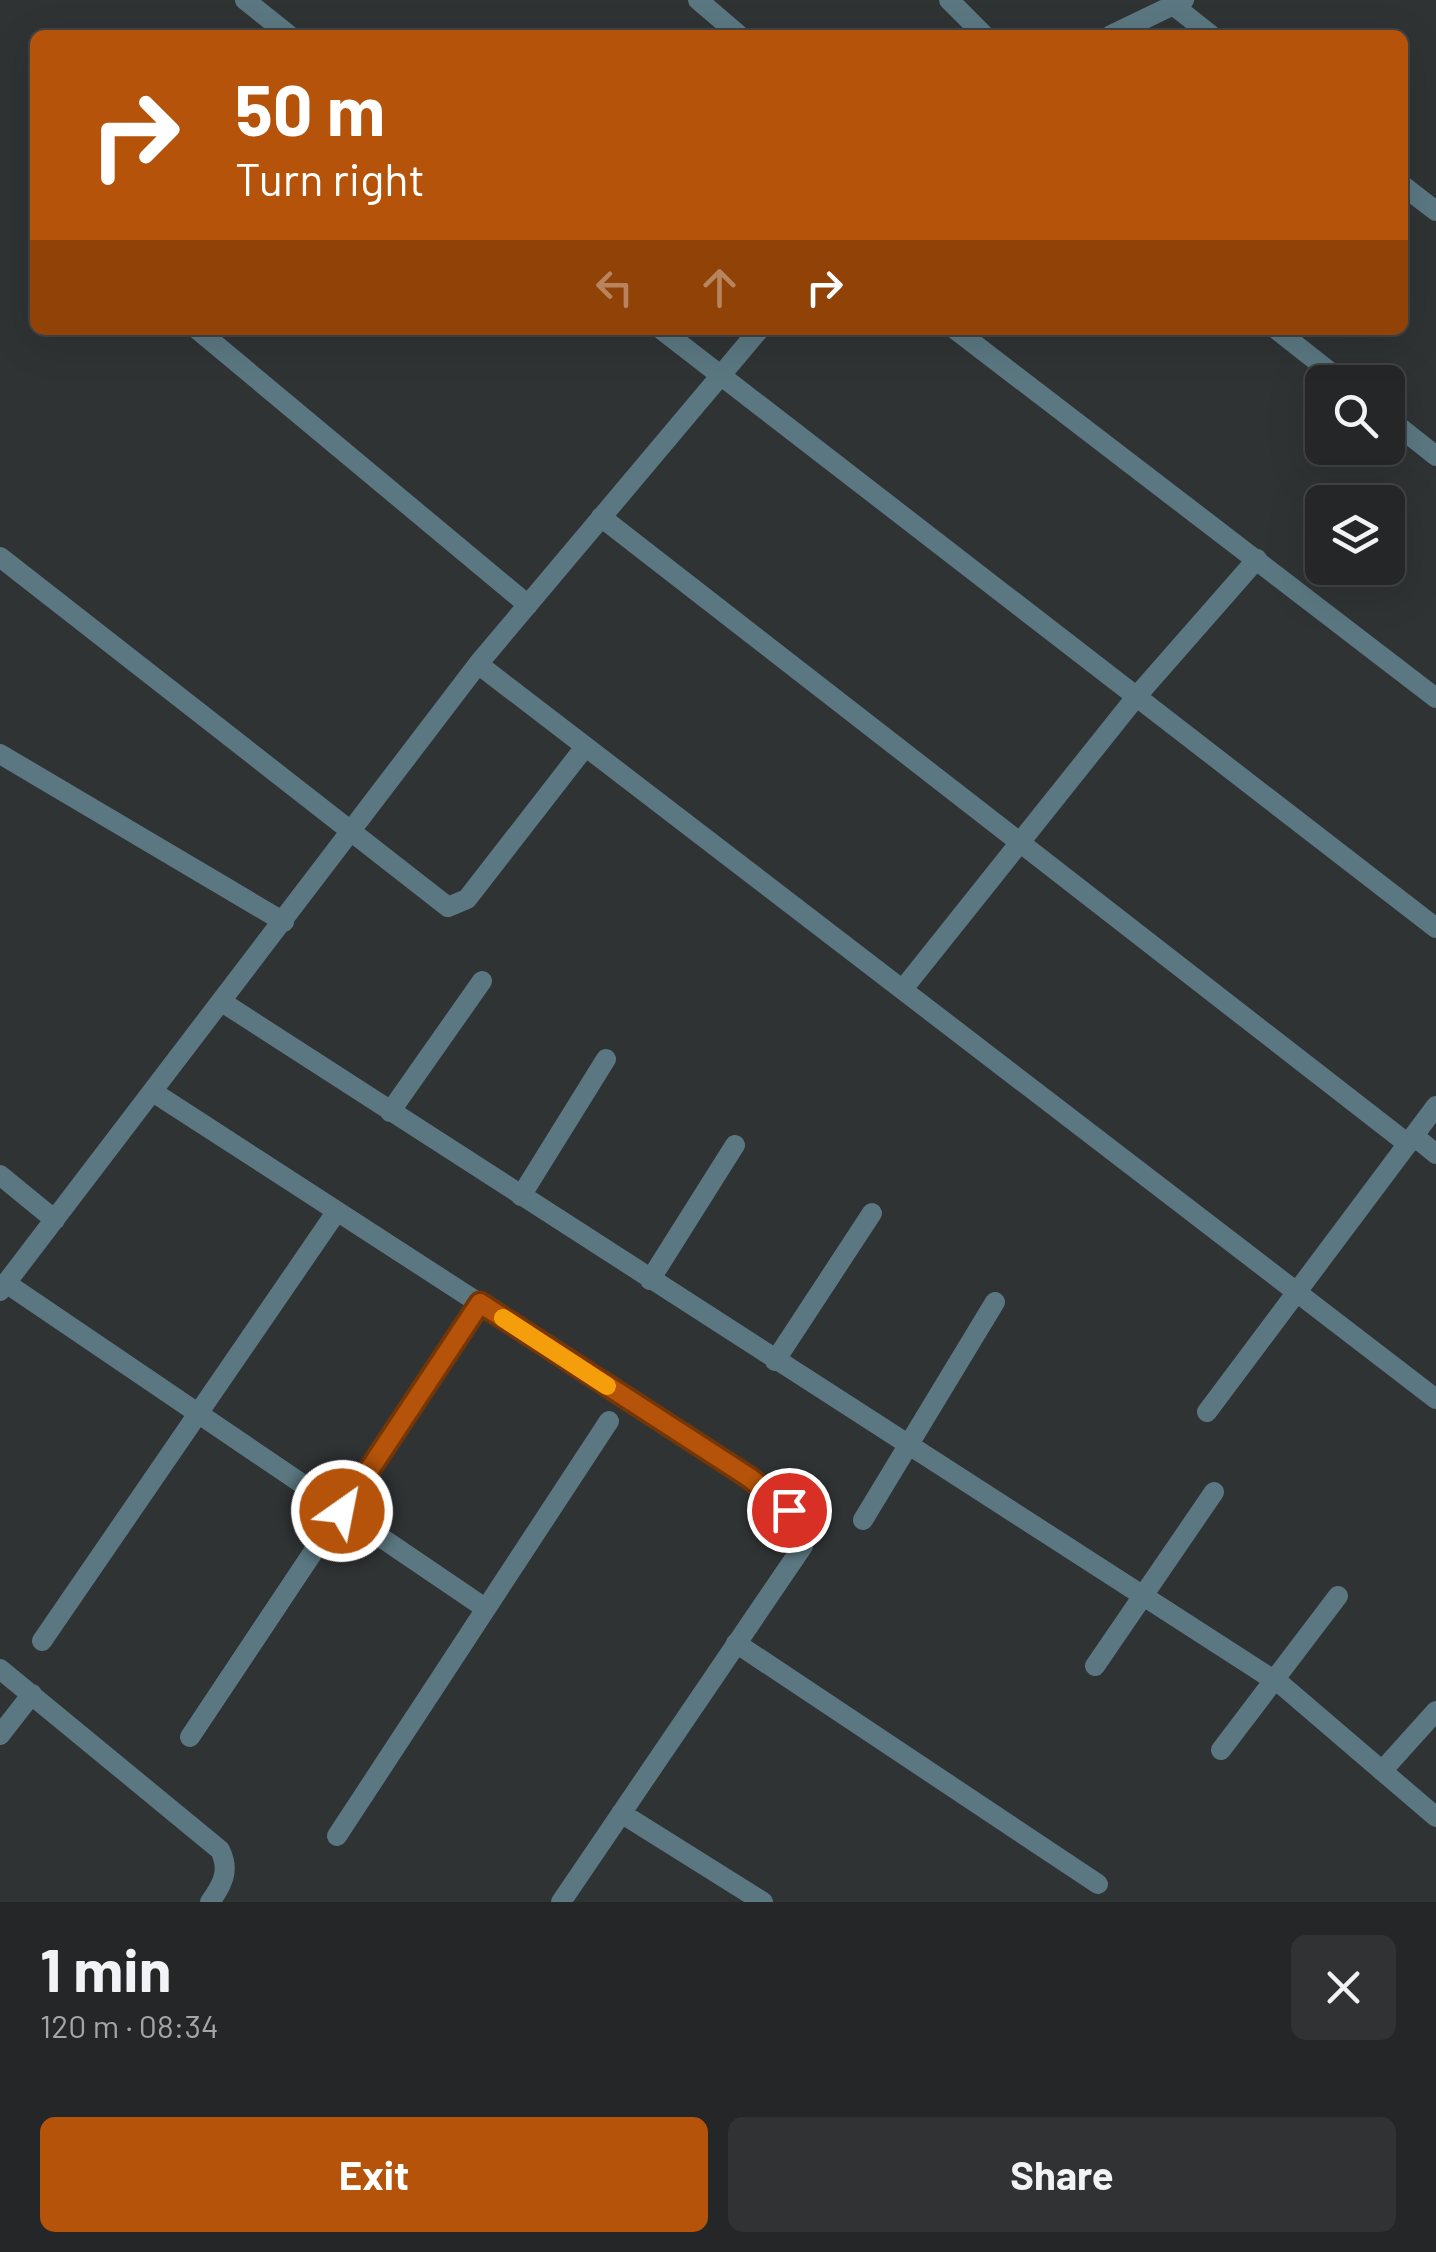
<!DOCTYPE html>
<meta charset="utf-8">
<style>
body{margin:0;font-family:Barlow,sans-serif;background:#303233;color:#f1f3f6;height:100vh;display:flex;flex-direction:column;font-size:38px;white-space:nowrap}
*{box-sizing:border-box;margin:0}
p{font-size:32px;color:#a3a5a7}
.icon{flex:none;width:55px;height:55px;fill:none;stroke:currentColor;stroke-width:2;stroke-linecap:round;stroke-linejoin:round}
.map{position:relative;height:1902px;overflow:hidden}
.drawer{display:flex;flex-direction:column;background:#242627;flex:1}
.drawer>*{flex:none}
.banner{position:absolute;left:30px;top:30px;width:1378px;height:305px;border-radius:15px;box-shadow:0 10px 40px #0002,0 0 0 2px #414344;background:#b45309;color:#fff;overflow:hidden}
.buttons{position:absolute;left:1305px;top:365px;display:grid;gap:20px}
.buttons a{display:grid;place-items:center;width:100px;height:100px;border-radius:15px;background:#242627;box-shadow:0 10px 40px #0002,0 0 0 2px #414344;font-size:50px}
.pin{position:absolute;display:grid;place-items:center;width:85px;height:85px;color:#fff;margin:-42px;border:5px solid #fff;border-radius:50%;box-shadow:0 2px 10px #0007}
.me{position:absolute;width:110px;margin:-55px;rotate:33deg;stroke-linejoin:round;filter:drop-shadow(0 0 8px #0008)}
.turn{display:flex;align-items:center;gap:35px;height:210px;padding:0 40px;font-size:45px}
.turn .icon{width:130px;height:130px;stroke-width:2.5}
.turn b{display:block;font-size:70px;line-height:85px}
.lanes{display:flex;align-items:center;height:95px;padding:0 40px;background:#0003;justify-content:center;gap:50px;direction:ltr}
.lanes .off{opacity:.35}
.round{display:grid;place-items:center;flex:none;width:105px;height:105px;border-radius:15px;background:#303233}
.head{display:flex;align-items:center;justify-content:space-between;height:170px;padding:0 40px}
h1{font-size:60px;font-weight:700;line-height:75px}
.primary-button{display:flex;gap:20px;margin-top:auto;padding:20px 40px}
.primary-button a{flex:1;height:115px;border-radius:15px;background:#b45309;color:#fff;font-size:40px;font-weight:700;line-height:115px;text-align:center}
.primary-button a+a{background:#303233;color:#f1f3f6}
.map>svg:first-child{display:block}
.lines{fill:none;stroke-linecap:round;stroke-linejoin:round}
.lane{stroke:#5b7882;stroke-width:20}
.street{stroke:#5b7882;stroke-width:20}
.route-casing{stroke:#753606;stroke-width:25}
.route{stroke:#b45309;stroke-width:18}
.slow{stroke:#f59e0b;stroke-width:18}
</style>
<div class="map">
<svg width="1436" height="1902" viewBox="0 0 1436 1902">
<rect width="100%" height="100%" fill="#303334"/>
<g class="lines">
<path class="lane" d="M949,0L984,35"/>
<path class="street" d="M245,0L289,35
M698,0L739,35
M1173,5L1211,35
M1111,35L1184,0
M1402,185L1436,211
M198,330L528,605
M662,330L1436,928
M956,330L1436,698
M1277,330L1343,382
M1388,418L1436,456
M601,517L1408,1144
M0,557L448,907L467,899L585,747
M478,664L1436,1399
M0,754L284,922
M903,989L1136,697L1257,559
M222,1002L1283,1686L1436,1817
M153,1092L749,1478L789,1510L803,1546L561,1902
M390,1112L482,981
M1414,1136L1436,1154
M0,1175L55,1220
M521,1196L606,1059
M650,1280L735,1145
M6,1283L485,1608
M0,1291L478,664L759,330
M775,1361L872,1213
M1207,1412L1436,1106
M863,1520L995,1302
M42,1641L337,1211
M736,1643L1098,1884
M1095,1666L1214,1492
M0,1669L220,1850C230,1870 223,1884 210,1902
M0,1735L32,1694
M190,1737L479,1303
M1221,1750L1338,1596
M1382,1771L1436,1711
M621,1813L763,1902
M337,1836L609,1421"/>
</g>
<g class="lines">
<g class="route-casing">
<path id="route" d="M342,1511L480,1303L750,1478L789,1510"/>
</g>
<use href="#route" class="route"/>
<path class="slow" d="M503,1318L607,1386"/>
</g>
</svg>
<div class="buttons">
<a><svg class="icon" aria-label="search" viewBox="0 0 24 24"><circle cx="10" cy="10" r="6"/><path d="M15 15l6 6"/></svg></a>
<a><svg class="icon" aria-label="layers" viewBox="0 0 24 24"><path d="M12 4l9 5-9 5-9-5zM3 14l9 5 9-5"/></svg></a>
</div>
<div class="pin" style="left:789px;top:1510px;background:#d93025"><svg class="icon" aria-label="arrive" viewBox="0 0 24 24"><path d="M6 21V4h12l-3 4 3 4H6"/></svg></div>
<svg class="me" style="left:342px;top:1511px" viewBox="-20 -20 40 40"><circle r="17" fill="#b45309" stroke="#fff" stroke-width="3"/><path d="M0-11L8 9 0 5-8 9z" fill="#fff"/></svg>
<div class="banner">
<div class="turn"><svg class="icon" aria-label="right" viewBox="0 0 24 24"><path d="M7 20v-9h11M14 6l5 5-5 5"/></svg><div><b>50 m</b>Turn right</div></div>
<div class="lanes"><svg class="icon off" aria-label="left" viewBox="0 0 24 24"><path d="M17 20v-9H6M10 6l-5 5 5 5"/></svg><svg class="icon off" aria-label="ahead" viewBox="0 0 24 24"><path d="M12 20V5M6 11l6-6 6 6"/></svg><svg class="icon" aria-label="right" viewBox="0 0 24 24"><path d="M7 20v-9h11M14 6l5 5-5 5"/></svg></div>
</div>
</div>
<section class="drawer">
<div class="head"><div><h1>1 min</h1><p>120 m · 08:34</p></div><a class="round"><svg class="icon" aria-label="close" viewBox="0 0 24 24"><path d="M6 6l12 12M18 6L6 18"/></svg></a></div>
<div class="primary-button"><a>Exit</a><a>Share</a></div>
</section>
